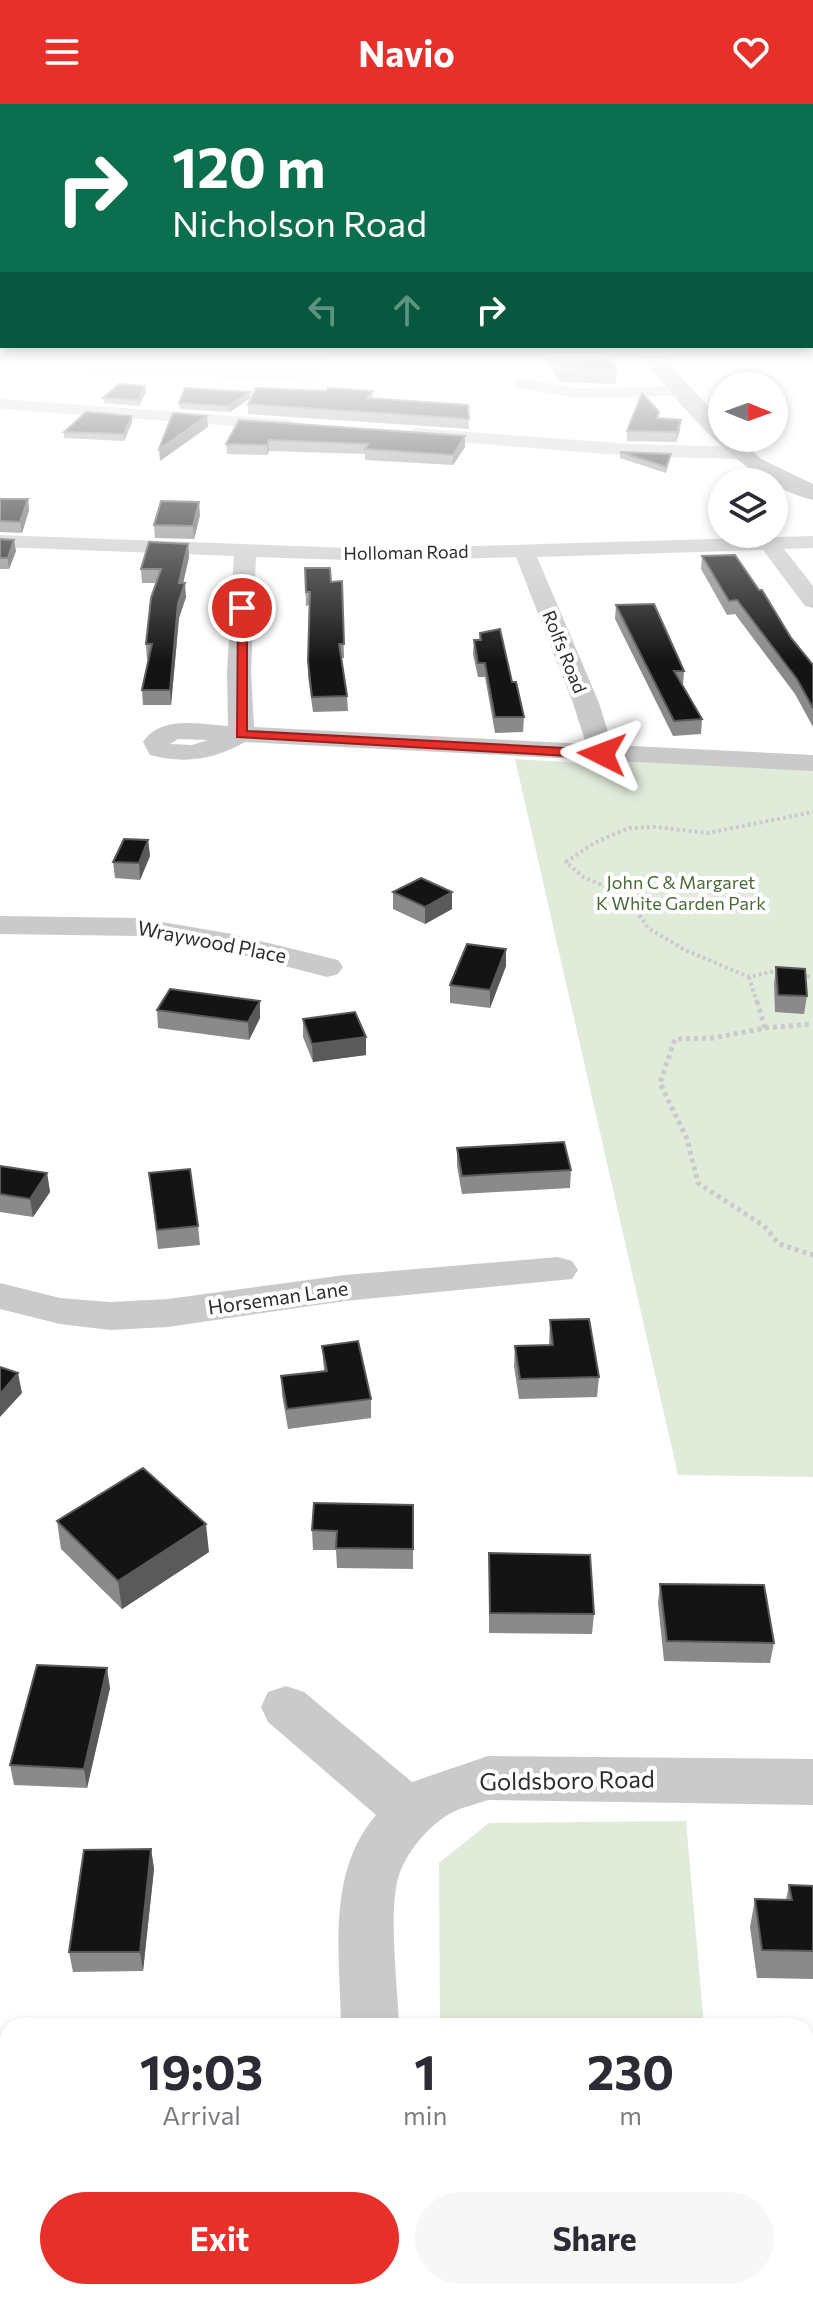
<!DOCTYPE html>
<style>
body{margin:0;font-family:Commissioner,sans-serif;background:#f7f7f7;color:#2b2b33;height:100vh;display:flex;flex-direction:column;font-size:30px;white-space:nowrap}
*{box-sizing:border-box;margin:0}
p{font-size:26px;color:#7c7c81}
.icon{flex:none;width:44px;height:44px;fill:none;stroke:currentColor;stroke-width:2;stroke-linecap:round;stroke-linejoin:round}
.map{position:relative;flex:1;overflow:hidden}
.drawer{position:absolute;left:0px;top:1914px;width:814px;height:282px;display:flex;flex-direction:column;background:#fff;border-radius:24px 24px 0 0;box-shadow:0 4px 12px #0003}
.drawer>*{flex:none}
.banner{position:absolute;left:0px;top:0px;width:814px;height:244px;box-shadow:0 4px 12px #0003;background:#0b6e4f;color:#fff;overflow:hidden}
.needle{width:52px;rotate:91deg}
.tools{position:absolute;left:708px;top:268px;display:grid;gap:16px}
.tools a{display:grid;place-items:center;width:80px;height:80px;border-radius:50%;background:#fff;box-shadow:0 4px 12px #0003;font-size:40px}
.pin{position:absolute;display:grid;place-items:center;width:68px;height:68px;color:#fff;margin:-34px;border:4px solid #fff;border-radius:50%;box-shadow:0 2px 8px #0007}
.me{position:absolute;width:88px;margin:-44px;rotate:273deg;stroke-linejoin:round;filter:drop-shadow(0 0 6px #0008)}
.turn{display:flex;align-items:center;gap:28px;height:168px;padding:0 40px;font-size:36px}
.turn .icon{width:104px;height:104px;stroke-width:2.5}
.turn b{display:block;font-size:56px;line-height:68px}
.lanes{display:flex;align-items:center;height:76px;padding:0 40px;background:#0003;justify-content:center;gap:40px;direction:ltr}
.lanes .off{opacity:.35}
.eta{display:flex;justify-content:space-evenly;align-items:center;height:136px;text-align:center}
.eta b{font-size:48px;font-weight:700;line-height:56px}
.cta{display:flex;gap:16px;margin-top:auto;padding:16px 40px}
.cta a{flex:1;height:92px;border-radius:48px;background:#e8302b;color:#fff;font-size:32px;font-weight:700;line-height:92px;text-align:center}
.cta a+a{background:#f7f7f7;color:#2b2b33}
header{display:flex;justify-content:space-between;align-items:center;height:104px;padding:0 40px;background:#e8302b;color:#fff;font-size:36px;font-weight:700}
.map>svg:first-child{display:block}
.green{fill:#e1ebda}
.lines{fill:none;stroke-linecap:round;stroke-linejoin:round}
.path-far1{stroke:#cacaca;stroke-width:4;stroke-dasharray:3 3;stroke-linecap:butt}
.path{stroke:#cacaca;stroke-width:5;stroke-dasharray:4 4;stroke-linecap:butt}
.minor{fill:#cacaca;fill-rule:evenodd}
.major{fill:#a5a5a5;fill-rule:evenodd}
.wall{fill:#8a8a8a}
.shaded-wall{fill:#5a5a5a}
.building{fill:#141414;stroke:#5a5a5a;stroke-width:2}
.route{fill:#e8302b;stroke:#971f1c;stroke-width:2}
.labels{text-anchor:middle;stroke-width:8;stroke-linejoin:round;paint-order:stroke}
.far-street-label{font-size:18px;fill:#2d2d2d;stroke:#fff}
.far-park-label{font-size:18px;fill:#4b693a;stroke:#fff}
.street-label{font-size:20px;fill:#2d2d2d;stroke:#fff}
.near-street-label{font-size:24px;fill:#2d2d2d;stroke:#fff}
</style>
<header><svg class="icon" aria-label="menu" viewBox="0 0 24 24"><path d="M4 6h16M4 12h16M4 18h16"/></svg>Navio<svg class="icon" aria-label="heart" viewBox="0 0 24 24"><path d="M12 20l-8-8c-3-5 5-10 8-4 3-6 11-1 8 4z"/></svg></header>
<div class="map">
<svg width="813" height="2195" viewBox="0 0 813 2195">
<rect width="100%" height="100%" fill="#fff"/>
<path class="green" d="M15,250H323L320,279L18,264Z
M622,647L813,659V1373L678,1371L515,655L627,662Z
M686,1717L704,1922H440L439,1759L489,1719Z"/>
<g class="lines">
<path class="path-far1" d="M779,866L749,873L685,846L648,824L626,791L583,773L566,758L594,739L629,724L655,723L708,729L813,708
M801,871L813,873
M749,873L757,899"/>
<path class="path" d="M757,897L765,924L713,934L675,935L660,979L687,1035L698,1079L764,1122L779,1140L813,1151
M765,924L813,920"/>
<path class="minor" d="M525,275L577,284L682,282L691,287L682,292L577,294L519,284L516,280L519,276Z
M0,295L289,316L298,321L289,326L0,305Z
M414,324L632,340L739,343L748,349L739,355L632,352L407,334L405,330Z
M0,431L377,445L813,432V444L784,445L813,482V504L805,502L763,446L537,453L599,599L612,641L813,651V667L245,638C213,656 185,660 150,651L143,638C161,611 199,620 228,622L227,567L234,452L0,443ZM256,453L377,457L516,453L573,599L586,640L254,623L251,567ZM178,635L208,636L192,641L170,640Z
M0,812L139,814L232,830L338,856L343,863L338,870L327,873L231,848L139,832L0,830Z
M558,1153L572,1157L578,1166L572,1175L345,1197L168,1223L110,1226L60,1220L0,1205V1179L60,1194L110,1198L168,1195L345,1171Z
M286,1582L304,1588L412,1678L488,1652L813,1655V1701L488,1696C477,1700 463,1703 453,1708C431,1719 409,1745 400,1768C387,1802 398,1883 399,1922H341C340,1851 326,1769 376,1711L268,1618L261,1603L268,1588Z
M346,2188H412V2195H346Z"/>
<path class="major" d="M641,250H661L722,318V334H738L761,355L813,380V396C745,379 682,306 641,250Z"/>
</g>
<path class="wall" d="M546,250H604L617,265L616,280L561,278L545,259Z
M326,287H373V294L468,301L469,325L248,310V300Z
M146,288L139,302L104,299L103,294Z
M250,288V294L230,308L180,305L179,299Z
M659,308V314L680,326L676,338L627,337V327Z
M132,312V318L124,337L64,334V328Z
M239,316L465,343L453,361L365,356V350L269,347L267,351L227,350L226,340Z
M620,348L671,350L670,356L666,369L620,354Z
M0,395H28L29,406L22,429L0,428Z
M200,411L194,435L155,434L154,421Z
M0,435L16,447L9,465H0Z
M188,440L189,453L183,479L186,493L179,514L171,601H143L142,586L149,555H147L146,540L156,479H142L141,465Z
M702,452L791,534L813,561V623L795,590L735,510L727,511L701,465Z
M305,464L331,478L342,477L344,554H341L347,592L348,607L313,608L308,572L309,501L306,502Z
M616,501L684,567L683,582L702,615L701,630L673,632L615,515Z
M480,529L512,578L524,613L523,628L495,629L485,573H478L473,550L474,536H479Z
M148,736L150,752L140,776L115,774L113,758Z
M393,788H452V805L425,820L393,805Z
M506,845V862L490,904L450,899V881Z
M776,863L807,892L804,910L775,908L774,880Z
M157,906L260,914L249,936L158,924Z
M303,915L366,933V951L313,958L303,933Z
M457,1044L571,1066L570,1084L462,1090L457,1062Z
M0,1062L47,1069L50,1088L33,1113L0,1108Z
M149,1069L198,1122L200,1141L158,1145Z
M550,1216L599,1273L597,1293L519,1295L514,1262L515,1242L549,1241Z
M322,1242L371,1295V1314L288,1325L282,1291L281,1272L324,1267Z
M413,1401V1465L337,1464L336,1446H313L312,1426Z
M57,1417L209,1448L122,1505L61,1445Z
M489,1449L594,1510L592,1530L489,1529Z
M660,1480L774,1539L770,1559L664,1557L658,1499Z
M110,1584L87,1684L14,1681L10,1661Z
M151,1745L154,1765L143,1867L73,1868L69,1848Z
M789,1781L813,1782V1875L757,1874L750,1823L755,1795L786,1796Z"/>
<path class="shaded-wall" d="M145,282L146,288L139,302V296Z
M250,288V294L230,308L229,302Z
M132,312V318L124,337V330Z
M207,312L208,323L160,357L159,345Z
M681,316L680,326L676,338L677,328Z
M465,332V343L453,361V351Z
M269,336V347L267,351V341Z
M28,395L29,406L22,429L20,418Z
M199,398L200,411L194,435L193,422Z
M14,436L16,447L9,465L8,454Z
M188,440L189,453L180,493L179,479Z
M185,479L186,493L179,514L171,601L170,586L178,500Z
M148,736L150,752L140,776L139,759Z
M452,788V805L425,820V803Z
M506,845V862L490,904V886Z
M260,897V914L249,936L248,918Z
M366,933V951L313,958L312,940Z
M47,1069L50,1088L33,1113L30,1095Z
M18,1269L22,1289L0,1313V1290Z
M206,1420L209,1448L122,1505L118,1477Z
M107,1564L110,1584L87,1684L84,1665Z
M151,1745L154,1765L143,1867L140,1848Z"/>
<path class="building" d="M551,250H604L617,265L561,263Z
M119,280L145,282L139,296L103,294Z
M185,284L250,288L229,302L179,299Z
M256,284L326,287L328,284L373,287L367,294L468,301L469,315L248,300Z
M642,289L659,308L657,314L681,316L677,328L627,327Z
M86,308L132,312L124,330L64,328Z
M173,309L207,312L159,345Z
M239,316L465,332L453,351L365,345L368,340L269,336L267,341L226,340Z
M620,348L671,350L666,363Z
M0,395H28L20,418L0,417Z
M161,397L199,398L193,422L154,421Z
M0,435L14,436L8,454H0Z
M149,438L188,440L179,479H185L178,500L170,586H142L152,540H146L151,494L161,465H141Z
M735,451L759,486H762L791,534L813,561V604L797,575L737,496L729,497L702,452Z
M305,464H330L331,478L342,477L344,540H339L347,592L312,593L308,557L310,488H306Z
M654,500L684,567H674L702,615L674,617L616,501Z
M500,525L512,578H516L524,613H495L485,559H478L474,536H481L480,529Z
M124,735L148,736L139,759L113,758Z
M421,774L452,788L425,803L393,788Z
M467,840L506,845L490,886L450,881Z
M776,863L805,865L807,892L778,891Z
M170,885L260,897L248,918L157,906Z
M355,908L366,933L312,940L303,915Z
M564,1038L571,1066L462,1072L457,1044Z
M0,1062L47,1069L30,1095L0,1090Z
M190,1065L198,1122L157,1126L149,1069Z
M589,1215L599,1273L520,1275L515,1242L553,1241L550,1216Z
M358,1237L371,1295L287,1305L281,1272L327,1267L322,1242Z
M0,1263L18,1269L0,1290Z
M143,1364L206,1420L118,1477L57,1417Z
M314,1399L413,1401V1445L336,1444L337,1427L312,1426Z
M489,1449L590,1451L594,1510L490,1509Z
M660,1480L764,1481L774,1539L667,1537Z
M37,1561L107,1564L84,1665L10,1661Z
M151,1745L140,1848H69L84,1746Z
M789,1781L813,1782V1847L762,1846L755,1795L792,1796Z
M197,1919V1922H174Z
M93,2188H187L188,2195H94Z
M615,2188H669L670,2195H579Z"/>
<linearGradient id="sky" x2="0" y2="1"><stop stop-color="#9ac3ea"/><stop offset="0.45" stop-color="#fff"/><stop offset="1" stop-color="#fff" stop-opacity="0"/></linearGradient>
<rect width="813" height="558" fill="url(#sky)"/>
<path class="route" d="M238,501L247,504V627L602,646L608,650L602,654L237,633Z"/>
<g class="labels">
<g class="far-street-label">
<text transform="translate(406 449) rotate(-1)" y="6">Holloman Road</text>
<text transform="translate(564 548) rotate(68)" y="6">Rolfs Road</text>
</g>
<g class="far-park-label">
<text x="681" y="785">John C &amp; Margaret<tspan x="681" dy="21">K White Garden Park</tspan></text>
</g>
<g class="street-label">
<text transform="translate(212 838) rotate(11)" y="7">Wraywood Place</text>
<text transform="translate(278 1194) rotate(-8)" y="7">Horseman Lane</text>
</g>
<g class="near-street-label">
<text transform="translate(567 1677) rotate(-1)" y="8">Goldsboro Road</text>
</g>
</g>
</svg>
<div class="tools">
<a><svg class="needle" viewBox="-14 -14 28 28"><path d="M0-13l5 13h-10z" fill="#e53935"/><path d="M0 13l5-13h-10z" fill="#7c7c81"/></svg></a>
<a><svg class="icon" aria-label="layers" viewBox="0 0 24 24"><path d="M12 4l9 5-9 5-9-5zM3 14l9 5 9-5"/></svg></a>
</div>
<div class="pin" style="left:242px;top:504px;background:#d93025"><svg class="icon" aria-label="arrive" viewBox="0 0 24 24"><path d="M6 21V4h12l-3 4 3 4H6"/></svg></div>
<svg class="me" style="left:602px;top:650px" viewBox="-20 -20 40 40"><path d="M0-17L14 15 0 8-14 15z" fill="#e8302b" stroke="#fff" stroke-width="4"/></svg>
<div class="banner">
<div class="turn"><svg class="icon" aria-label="right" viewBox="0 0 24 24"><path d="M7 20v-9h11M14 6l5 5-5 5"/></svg><div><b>120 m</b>Nicholson Road</div></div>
<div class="lanes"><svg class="icon off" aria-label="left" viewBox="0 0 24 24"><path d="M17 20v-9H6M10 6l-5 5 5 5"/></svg><svg class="icon off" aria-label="ahead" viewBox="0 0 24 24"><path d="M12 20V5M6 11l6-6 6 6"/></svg><svg class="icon" aria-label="right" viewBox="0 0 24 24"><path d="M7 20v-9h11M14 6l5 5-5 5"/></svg></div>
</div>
<section class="drawer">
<div class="eta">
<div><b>19:03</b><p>Arrival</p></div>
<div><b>1</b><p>min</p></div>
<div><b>230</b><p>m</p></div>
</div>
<div class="cta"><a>Exit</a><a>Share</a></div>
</section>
</div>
